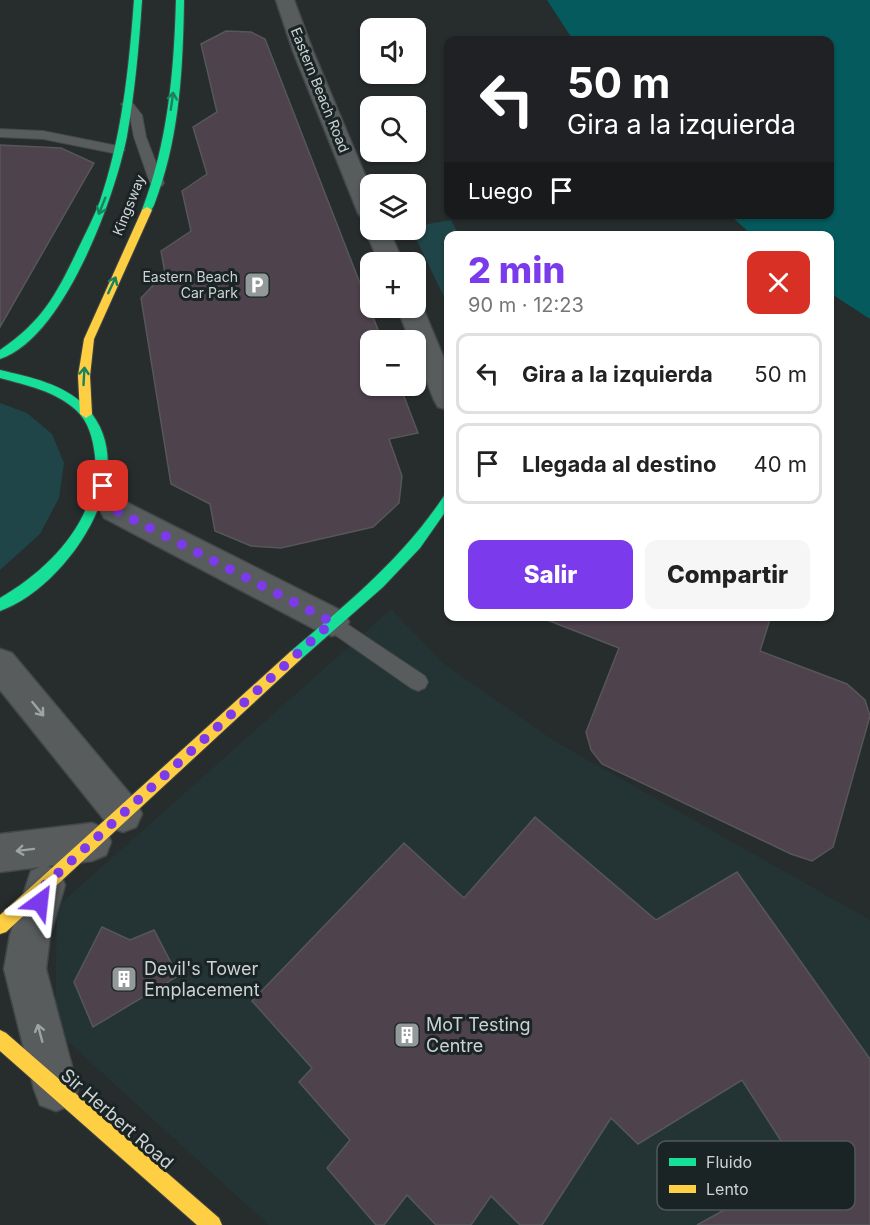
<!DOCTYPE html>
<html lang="es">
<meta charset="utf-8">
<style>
body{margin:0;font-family:Inter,sans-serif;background:#f6f6f6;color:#222;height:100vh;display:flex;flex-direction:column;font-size:22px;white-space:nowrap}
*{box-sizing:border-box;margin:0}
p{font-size:20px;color:#767676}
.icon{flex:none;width:33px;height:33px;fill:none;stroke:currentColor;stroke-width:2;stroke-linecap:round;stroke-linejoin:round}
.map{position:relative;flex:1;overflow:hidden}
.side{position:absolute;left:444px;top:231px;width:390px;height:390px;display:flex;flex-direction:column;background:#fff;border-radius:12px;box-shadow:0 2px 4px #0004}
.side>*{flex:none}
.banner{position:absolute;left:444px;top:36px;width:390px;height:183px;border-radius:12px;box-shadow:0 2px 4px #0004;background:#202124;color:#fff;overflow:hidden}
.tools{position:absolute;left:360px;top:18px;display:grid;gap:12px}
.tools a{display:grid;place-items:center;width:66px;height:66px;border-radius:12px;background:#fff;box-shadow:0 2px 4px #0004;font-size:30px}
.pin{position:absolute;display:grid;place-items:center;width:51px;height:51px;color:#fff;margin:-26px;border-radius:12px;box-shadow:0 3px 9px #0006}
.me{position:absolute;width:66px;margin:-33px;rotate:30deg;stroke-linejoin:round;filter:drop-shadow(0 0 4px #0008)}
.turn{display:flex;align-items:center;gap:21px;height:126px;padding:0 24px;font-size:27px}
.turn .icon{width:78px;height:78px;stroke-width:2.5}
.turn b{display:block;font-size:42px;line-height:51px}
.then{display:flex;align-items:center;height:57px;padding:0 24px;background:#0003;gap:12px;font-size:22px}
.round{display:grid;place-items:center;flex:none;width:63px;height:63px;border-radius:12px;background:#f6f6f6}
.summary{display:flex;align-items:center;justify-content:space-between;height:102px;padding:0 24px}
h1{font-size:36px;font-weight:800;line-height:45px;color:#7c3aed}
.button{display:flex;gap:12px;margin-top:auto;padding:12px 24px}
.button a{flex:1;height:69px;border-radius:12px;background:#7c3aed;color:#fff;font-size:24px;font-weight:800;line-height:69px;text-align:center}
.button a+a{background:#f6f6f6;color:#222}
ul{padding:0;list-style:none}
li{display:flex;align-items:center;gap:18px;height:81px;margin:0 12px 9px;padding:0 12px;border:3px solid #e0e0e0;border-radius:12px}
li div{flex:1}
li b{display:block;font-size:22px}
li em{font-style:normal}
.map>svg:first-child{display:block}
.built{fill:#243435}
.green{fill:#1f4548}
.water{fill:#045a5d}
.building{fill:#4e424d;stroke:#565758;stroke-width:1.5}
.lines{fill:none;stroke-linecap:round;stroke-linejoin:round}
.lane-casing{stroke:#424747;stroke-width:2}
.street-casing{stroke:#424747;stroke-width:3}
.fast-casing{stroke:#424747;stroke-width:2}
.slow-casing{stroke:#424747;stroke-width:2}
.lane{fill:#585c5c;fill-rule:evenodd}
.street{fill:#585c5c;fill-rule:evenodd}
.fast{fill:#16e098;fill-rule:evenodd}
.slow{fill:#ffcf43;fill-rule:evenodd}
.oneway{stroke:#18825e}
.oneway2{stroke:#9ea3a3}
.route{stroke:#7c3aed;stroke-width:10;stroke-dasharray:0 18}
.labels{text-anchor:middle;stroke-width:6;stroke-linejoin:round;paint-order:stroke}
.far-street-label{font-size:14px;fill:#cdd3d3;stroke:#1b2425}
.far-poi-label{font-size:14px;fill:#cdd3d3;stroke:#1b2425;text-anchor:end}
.near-poi-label{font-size:18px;fill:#cdd3d3;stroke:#1b2425;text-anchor:start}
.near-street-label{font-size:18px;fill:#cdd3d3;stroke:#1b2425}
.key{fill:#1b2425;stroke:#505959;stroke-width:1.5}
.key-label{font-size:16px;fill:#cdd3d3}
</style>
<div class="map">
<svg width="870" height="1225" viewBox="0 0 870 1225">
<rect width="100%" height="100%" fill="#272c2d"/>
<path class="built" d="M391,609L444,664L556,742L870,920V1225H269L55,1030L57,907Z"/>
<path class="green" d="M451,220L459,235L448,236V296L444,297L412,230H416V226Z
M0,403L27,413L52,434L64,463L59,498L40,534L0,570Z"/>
<path class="water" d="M547,0H870V319L830,293V236L752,235L730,215L830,214V40H573Z"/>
<path class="building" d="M226,31L251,32L265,39L382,340H370V386H400L418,433L389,439L402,476L399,503L373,527L281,548L251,546L215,531L210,504L171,484L141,298L165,273L161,251L191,231L182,191L207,174L193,127L217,112L201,44Z
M0,145L61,148L94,163L0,327Z
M548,616H771L760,651L847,684L865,700L870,716L833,847L812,861L791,854L602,764L591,750L586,732L619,648L547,620Z
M535,817L656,920L737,872L870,1059V1225H697L799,1169L742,1080L638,1144L611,1118L542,1225H520L491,1196L471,1225H436L407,1195L384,1225H376L327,1168L350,1140L299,1082L312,1068L252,1001L404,843L464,898Z
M102,927L130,940L154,930L178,976L93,1027L74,982Z"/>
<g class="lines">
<g class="lane-casing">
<path id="lane" d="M127,100L131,101L142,115L146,137L164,183L162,186H152L150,183L134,137L130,116L121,104Z
M0,129L43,131L118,146L125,150L118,154L43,139L0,137Z
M332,614L425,676L428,682L425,688L418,691L411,688L325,628L322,622L325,616Z"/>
</g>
<g class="street-casing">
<path id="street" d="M276,0H294L313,51L370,187V220L362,218L358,213L293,51Z
M370,224V230H389L403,262H379L365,230Z
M416,301L423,308L448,368V410L438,407L434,400L416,354V340H410L397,308H416Z
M103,474L114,478L126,502L344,612L349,622L344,632L332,636L320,632L104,518L88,486L92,478Z
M0,649L12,653L136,801L142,814L136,827L123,832L110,827L0,690Z
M92,823L106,829L111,842L106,855L92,861L48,866L59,871L65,885L50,935L46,969L78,1089L72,1105L56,1111L40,1105L34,1089L4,969L10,935L31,871L40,867L0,872V834Z"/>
</g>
<g class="fast-casing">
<path id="fast" d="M134,0H142C139,46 135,91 127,136C115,197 64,338 0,359V350C44,320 57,293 79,247C86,232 94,217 100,201C122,136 129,68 134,0Z
M176,0H184C183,65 180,132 158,194C155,201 154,210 147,213L142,210C168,142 174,72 176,0Z
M0,370C29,377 66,384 87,408C146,472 67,587 0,611V598C50,569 100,518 95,456C93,439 89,422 76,410C55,391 26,385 0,378Z
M448,494V508L420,548L383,587L300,660L295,662L290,660L288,656L290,652C347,604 403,558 444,496Z"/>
</g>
<g class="slow-casing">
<path id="slow" d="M147,207L152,210L94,339L90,376L92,414L86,418L80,414L78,376L84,339L142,210Z
M295,650L300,652L302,656L300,660L6,932L0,934V915L290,652Z
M0,1030L6,1033L219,1218L222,1225H197L0,1051Z"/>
</g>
<use href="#lane" class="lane"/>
<use href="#street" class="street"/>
<use href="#fast" class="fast"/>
<use href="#slow" class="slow"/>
</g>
<defs><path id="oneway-shaft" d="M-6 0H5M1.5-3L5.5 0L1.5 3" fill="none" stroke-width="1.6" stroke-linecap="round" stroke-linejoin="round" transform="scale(1.5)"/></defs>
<g class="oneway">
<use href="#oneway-shaft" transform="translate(172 101) rotate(-82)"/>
<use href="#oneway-shaft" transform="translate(102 206) rotate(112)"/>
<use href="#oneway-shaft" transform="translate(112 285) rotate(-65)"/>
<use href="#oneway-shaft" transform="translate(84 376) rotate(-87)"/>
</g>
<g class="oneway2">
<use href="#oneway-shaft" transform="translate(38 709) rotate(51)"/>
<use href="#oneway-shaft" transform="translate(25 850) rotate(173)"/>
<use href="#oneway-shaft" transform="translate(40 1033) rotate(-105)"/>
</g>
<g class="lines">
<path class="route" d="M40,902L45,885L332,622L115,510L103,486"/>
</g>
<defs>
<g id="parking-square" transform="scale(1.35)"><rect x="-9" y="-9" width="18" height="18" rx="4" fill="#939999" stroke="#1b2425"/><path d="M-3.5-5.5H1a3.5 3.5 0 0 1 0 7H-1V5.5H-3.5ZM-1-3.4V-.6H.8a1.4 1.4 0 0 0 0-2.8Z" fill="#fff"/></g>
<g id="building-square" transform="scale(1.35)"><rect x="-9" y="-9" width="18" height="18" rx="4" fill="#939999" stroke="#1b2425"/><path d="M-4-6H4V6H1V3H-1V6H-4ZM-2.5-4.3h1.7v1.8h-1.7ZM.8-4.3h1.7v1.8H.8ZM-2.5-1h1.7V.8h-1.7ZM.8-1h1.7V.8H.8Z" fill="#fff"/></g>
</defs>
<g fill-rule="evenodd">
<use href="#parking-square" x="257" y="285"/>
<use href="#building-square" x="124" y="979"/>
<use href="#building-square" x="407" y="1035"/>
</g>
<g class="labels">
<g class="far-street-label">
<text transform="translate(320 90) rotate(68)" y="5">Eastern Beach Road</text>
<text transform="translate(129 205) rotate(-68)" y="5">Kingsway</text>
</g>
<g class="far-poi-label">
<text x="238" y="282">Eastern Beach<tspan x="238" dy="16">Car Park</tspan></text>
</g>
<g class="near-poi-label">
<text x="144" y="975">Devil's Tower<tspan x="144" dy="21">Emplacement</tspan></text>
<text x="426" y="1031">MoT Testing<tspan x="426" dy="21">Centre</tspan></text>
</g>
<g class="near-street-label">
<text transform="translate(117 1119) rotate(41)" y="6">Sir Herbert Road</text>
</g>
</g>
<rect x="657" y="1141" width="198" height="69" rx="9" class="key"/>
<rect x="669" y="1158" width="27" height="8" fill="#16e098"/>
<rect x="669" y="1185" width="27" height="8" fill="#ffcf43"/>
<g class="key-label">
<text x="706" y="1168">Fluido</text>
<text x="706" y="1195">Lento</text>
</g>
</svg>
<div class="tools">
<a><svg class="icon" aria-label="sound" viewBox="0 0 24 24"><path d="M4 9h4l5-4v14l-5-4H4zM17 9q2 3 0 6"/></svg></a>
<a><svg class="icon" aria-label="search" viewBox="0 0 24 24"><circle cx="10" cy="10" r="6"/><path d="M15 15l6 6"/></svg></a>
<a><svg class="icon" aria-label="layers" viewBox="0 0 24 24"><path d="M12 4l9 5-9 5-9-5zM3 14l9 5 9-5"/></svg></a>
<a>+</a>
<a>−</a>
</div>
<div class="pin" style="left:103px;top:486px;background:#d93025"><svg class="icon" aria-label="arrive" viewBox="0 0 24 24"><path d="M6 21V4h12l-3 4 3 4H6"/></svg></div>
<svg class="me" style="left:40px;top:902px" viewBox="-20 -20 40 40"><path d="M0-17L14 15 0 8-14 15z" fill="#7c3aed" stroke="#fff" stroke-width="4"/></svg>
<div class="banner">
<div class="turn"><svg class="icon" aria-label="left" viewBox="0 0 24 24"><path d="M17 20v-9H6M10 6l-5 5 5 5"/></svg><div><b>50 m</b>Gira a la izquierda</div></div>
<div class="then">Luego<svg class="icon" aria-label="arrive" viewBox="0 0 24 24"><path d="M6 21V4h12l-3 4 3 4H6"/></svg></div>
</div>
<section class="side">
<div class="summary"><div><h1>2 min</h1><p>90 m · 12:23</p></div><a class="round" style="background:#d93025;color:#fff"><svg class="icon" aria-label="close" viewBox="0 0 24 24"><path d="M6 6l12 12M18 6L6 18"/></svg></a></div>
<ul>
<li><svg class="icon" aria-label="left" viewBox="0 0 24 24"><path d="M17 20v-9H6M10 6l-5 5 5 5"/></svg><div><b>Gira a la izquierda</b></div><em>50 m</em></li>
<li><svg class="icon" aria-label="arrive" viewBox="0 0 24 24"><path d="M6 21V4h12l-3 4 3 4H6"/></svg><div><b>Llegada al destino</b></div><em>40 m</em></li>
</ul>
<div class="button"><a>Salir</a><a>Compartir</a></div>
</section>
</div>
